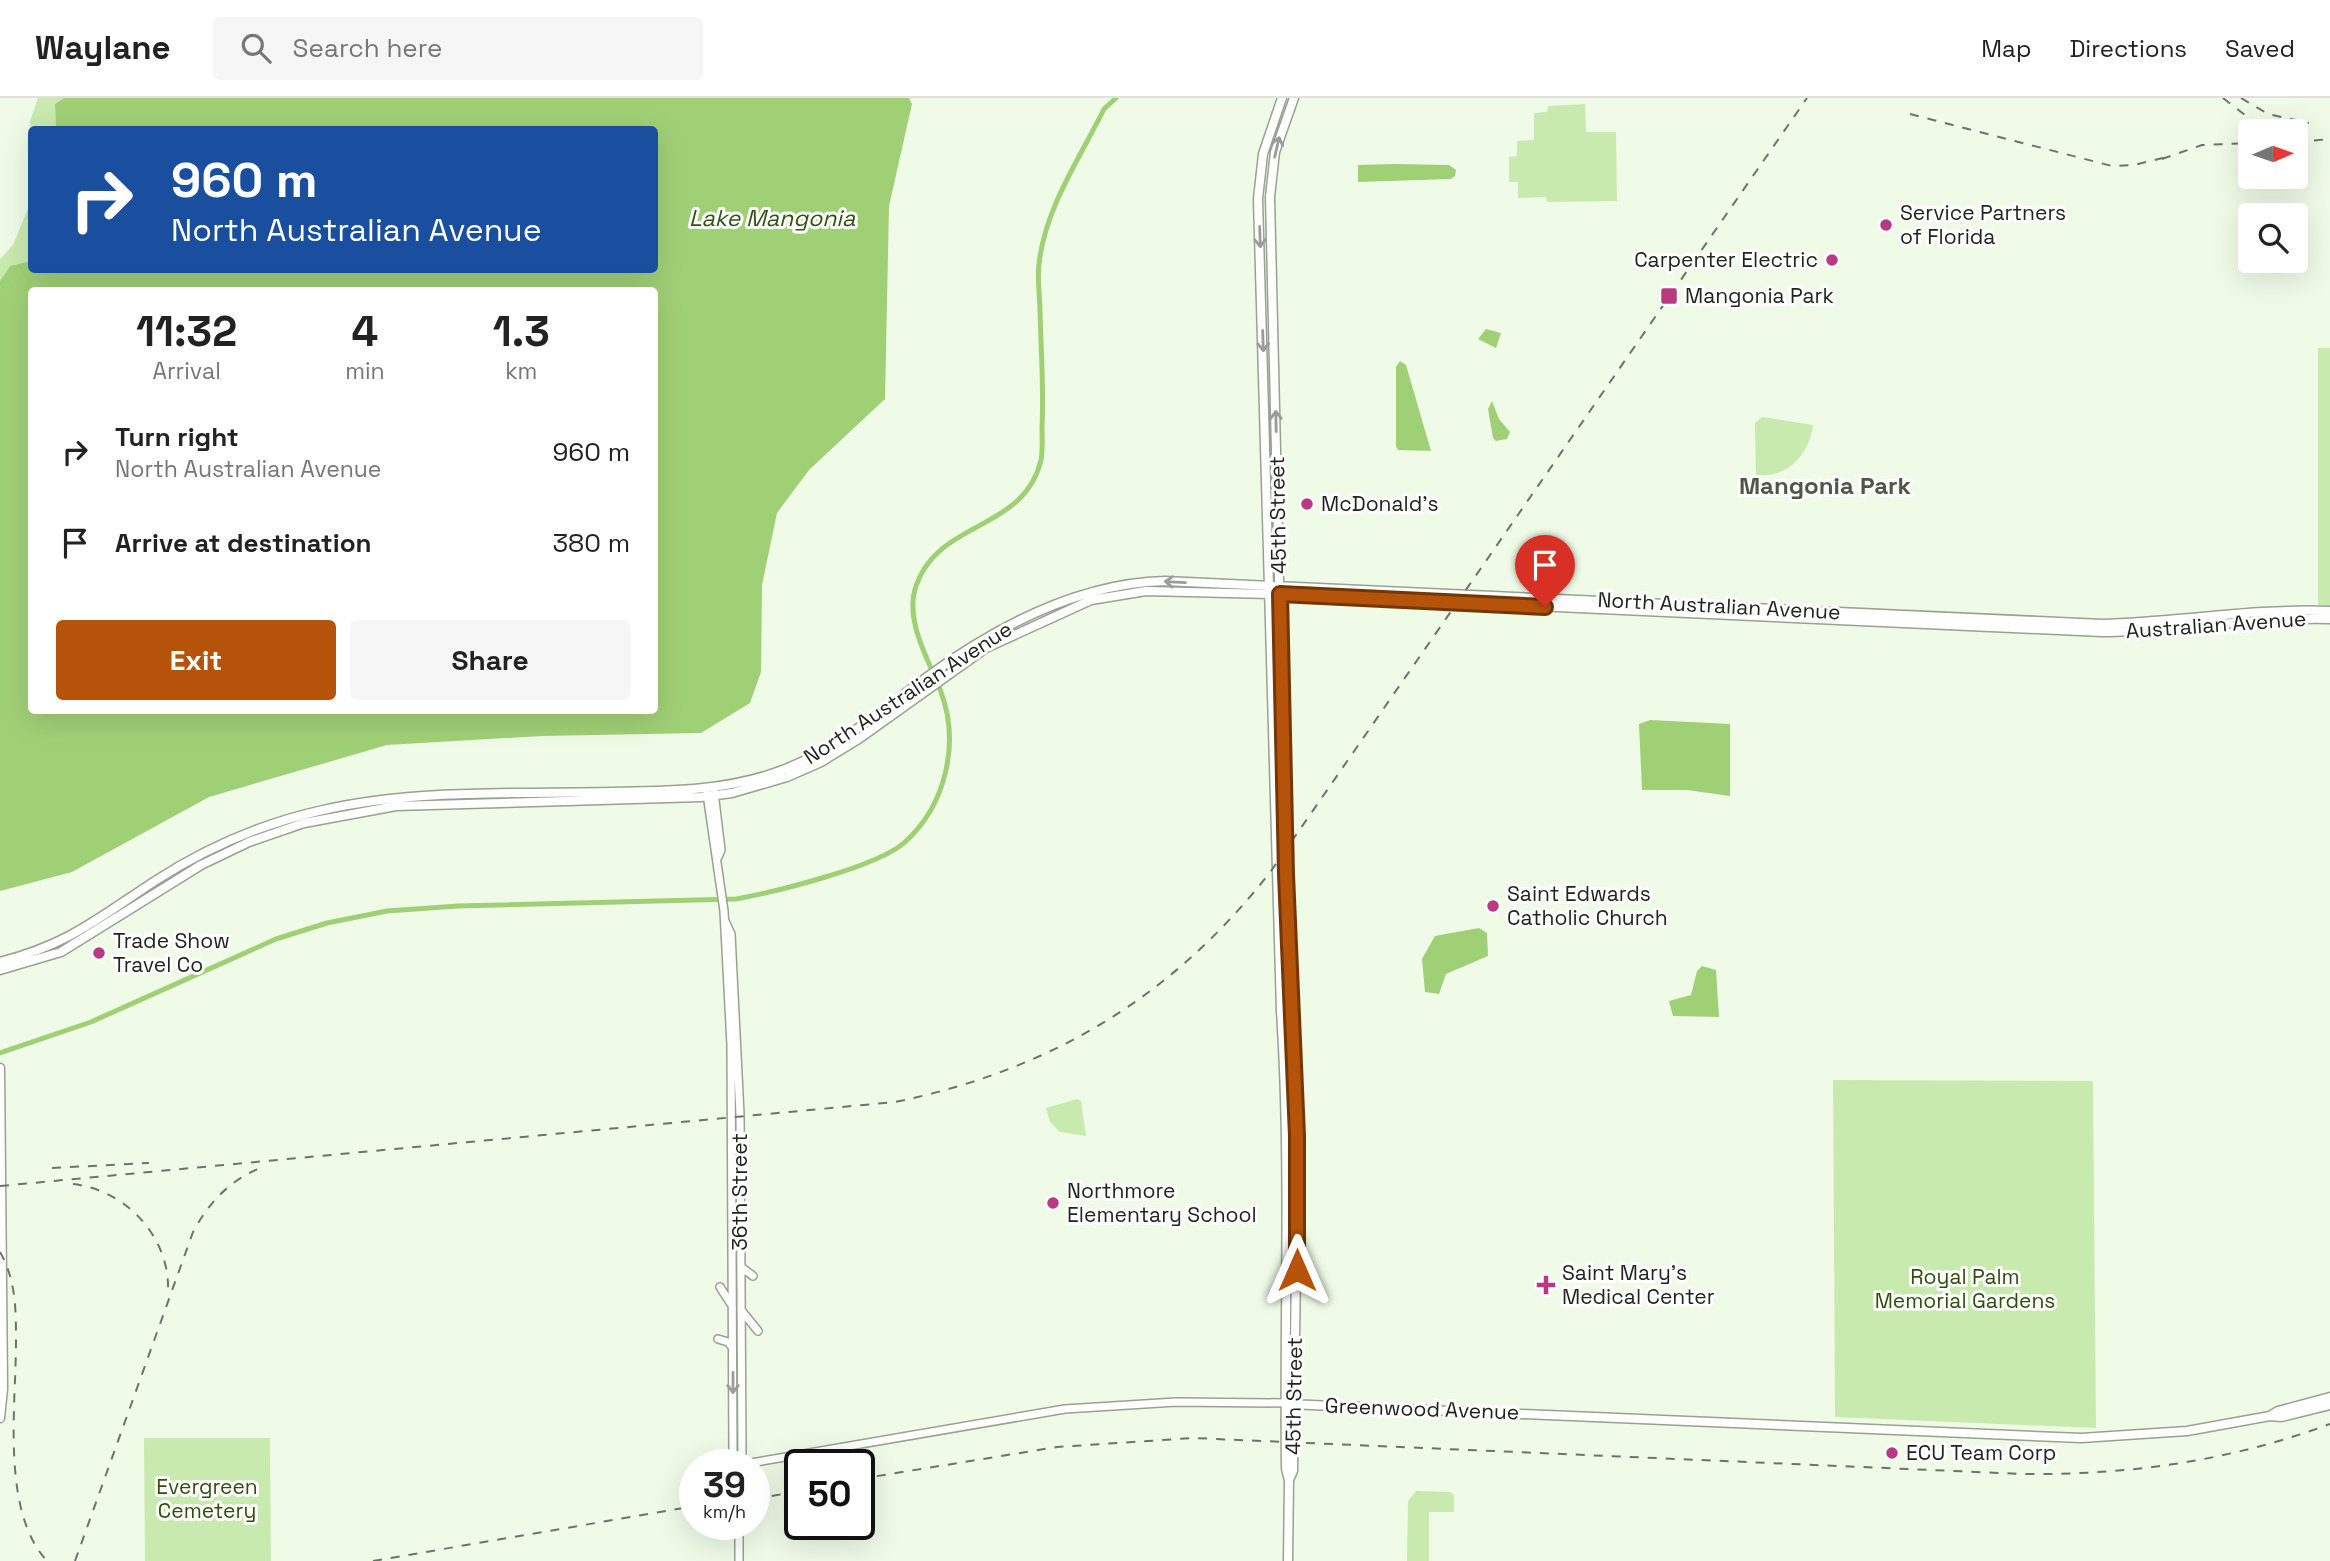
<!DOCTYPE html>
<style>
body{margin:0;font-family:"Space Grotesk",sans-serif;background:#f6f6f6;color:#222;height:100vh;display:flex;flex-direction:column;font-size:26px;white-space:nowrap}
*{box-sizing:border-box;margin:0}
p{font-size:23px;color:#767676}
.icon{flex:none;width:38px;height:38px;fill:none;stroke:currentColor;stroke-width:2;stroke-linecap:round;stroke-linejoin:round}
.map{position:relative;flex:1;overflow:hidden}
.drawer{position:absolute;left:28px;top:189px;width:630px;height:427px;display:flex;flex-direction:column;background:#fff;border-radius:7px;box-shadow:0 7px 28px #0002}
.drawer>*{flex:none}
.hud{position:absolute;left:28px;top:28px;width:630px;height:147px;border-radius:7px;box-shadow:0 7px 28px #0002;background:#1a4fa0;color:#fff;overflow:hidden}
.needle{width:46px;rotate:88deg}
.fabs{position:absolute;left:2238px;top:21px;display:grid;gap:14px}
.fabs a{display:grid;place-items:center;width:70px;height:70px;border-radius:7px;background:#fff;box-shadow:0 7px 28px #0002;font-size:35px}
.speed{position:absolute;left:679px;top:1351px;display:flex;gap:14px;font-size:35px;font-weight:700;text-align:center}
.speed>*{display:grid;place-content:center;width:91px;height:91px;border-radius:50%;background:#fff;box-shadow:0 7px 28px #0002;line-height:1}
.speed small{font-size:18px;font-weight:400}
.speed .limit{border:4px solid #111;border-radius:10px;background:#fff;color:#111}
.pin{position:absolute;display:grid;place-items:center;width:60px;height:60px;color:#fff;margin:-72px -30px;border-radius:50% 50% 50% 0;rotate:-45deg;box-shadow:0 0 7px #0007}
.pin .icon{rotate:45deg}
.me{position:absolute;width:77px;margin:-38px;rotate:0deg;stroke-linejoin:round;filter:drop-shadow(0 0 5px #0008)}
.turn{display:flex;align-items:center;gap:24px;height:147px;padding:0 28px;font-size:32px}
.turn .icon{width:91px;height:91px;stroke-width:2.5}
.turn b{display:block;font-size:49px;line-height:60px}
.eta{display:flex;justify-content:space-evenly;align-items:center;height:119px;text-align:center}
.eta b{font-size:42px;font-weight:700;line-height:49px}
.button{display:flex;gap:14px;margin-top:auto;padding:14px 28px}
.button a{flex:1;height:80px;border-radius:7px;background:#b45309;color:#fff;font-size:28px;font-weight:700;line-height:80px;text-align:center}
.button a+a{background:#f6f6f6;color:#222}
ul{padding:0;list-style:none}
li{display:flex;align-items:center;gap:21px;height:91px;padding:0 28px}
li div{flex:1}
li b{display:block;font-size:26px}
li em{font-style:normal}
header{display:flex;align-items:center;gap:42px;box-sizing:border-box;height:98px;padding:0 35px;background:#fff;border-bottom:2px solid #e0e0e0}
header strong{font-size:33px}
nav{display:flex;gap:38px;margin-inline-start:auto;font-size:24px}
.search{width:490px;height:63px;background:#f6f6f6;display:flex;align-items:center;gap:18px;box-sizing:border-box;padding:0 24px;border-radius:7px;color:#767676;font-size:26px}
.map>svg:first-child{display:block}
.green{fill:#c8eaae}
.water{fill:#a0d076;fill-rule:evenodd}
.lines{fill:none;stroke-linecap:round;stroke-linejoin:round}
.canal{stroke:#a0d076;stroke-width:5}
.tertiary-casing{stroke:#97a28f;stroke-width:10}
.secondary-casing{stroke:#97a28f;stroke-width:11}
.tertiary{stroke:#fff;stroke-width:7}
.secondary{stroke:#fff;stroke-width:8}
.rail{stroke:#6c7367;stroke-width:2;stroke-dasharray:9 9;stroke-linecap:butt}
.oneway{stroke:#9b9c99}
.route-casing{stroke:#753606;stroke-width:18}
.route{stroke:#b45309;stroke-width:12}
.poi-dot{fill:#bb3981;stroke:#fff;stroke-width:2.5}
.labels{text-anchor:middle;stroke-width:6;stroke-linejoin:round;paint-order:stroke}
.poi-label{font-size:21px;fill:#20241d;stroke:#fff;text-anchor:start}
.street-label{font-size:21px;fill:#20241d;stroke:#fff}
.park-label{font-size:21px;fill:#304d0e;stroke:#fff}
.water-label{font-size:23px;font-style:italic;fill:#345114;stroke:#fff}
.quarter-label{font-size:24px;font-weight:bold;fill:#4e5746;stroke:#fff}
</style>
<header>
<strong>Waylane</strong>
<div class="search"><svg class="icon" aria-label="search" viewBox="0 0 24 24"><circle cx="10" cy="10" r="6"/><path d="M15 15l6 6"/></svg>Search here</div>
<nav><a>Map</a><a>Directions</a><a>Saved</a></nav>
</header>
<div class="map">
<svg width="2330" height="1463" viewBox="0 0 2330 1463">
<rect width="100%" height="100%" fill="#effbe7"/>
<path class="green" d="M38,0H64L55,6L56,31L32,32L31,37L30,23Z
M1585,6L1586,34H1616L1617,103L1547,104L1546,99L1518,100V84H1509V59L1517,58V43L1534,42V15L1547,14L1548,8Z
M31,103V163L10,168L0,183V161L13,147Z
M2318,250H2330V508L2318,507Z
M1762,319L1813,327C1809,357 1788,380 1756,377L1755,325Z
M1833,982L2093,983L2096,1330L1835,1319Z
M1077,1001L1081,1003L1086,1038L1060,1034L1050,1024L1046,1010Z
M144,1340H270L271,1463H145Z
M1416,1393L1450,1394L1454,1397V1414H1429V1463H1407L1408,1403Z"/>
<path class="water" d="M64,0H909L912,6L889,108L885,301L809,372L777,415L762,487L761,574L750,605L701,635L542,638L387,647L209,699L72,774L0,793V183L10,168L31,163L32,172H654V32L56,31L55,6ZM654,192V612H32V192Z
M1394,66L1449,67L1456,72L1455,78L1451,81L1358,84V67Z
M1486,231L1501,235L1496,250L1478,241Z
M1400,263L1406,267L1431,353L1398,352L1396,348V269Z
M1492,303L1499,321L1510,334L1507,341L1496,343L1493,340L1488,311Z
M1650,622L1730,626V698L1687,692H1642L1639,626Z
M1479,830L1487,835L1488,858L1446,876L1439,896L1425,894L1422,861L1435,838Z
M1702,868L1716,872L1719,919L1673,918L1669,903L1691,897L1697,873Z"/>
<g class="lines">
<path class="canal" d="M0,955L91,924L276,841L327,825L387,813L458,808L736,801C774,794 878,769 905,744C946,707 960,645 941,594C929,562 904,523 916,488C939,421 1024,434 1041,362C1043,352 1042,340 1042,330C1044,291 1041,252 1040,214C1040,198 1037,181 1039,166C1045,110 1080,60 1104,11L1116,0"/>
<g class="tertiary-casing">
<path id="tertiary" d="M714,694L721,752L718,759
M707,696L724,813L731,947L733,1356L739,1367
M725,823L731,836L740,1016L742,1359L739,1367
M741,1169L753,1178
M720,1189L731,1206
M741,1212L758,1233
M718,1241L728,1244L732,1249
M739,1367L1065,1311L1176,1304L1285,1305
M739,1426V1463"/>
</g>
<g class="secondary-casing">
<path id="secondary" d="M1282,0L1263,56L1258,101L1281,914C1291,1066 1284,1218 1286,1371L1289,1382L1288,1463
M0,864C69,846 97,821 155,783C206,750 264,725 323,712C416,691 517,696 612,694C669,693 726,693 780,673C834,653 877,616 923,582C992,531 1077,485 1165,483L2102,526C2178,524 2254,510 2330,513
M0,872L61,854L201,767L249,744L304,725L396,708L701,699L732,695L787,679L821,664L860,640L986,550L1091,502L1146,493L1270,496L2102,534C2178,533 2254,519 2330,521
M0,970L3,1291L0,1320
M1288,1306L2081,1340L2187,1333L2270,1318L2281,1319L2330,1307
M2270,1318L2278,1313L2330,1299
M1289,1382L1293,1373L1298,1038L1286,776L1270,99L1275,54L1294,0"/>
</g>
<use href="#tertiary" class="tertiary"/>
<use href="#secondary" class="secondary"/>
<path class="rail" d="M2223,0L2250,21L2276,33
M2241,0L2268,16L2309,25
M1910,16L2112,68L2134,67L2171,58
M2296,44L2330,41
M2162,61L2202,47L2250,45
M52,1070L149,1065
M73,1086C126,1092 170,1139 168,1193
M0,1088L895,1004C1051,972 1173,899 1271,773L1807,0
M0,1154C16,1182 16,1212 16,1243C16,1309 1,1413 47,1463
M859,1381L1057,1349L1193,1340L2023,1376C2130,1377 2230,1363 2330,1326
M754,1401L800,1393
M75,1463L193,1134C209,1104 231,1081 263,1069
M373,1463L695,1408"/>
</g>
<defs><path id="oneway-shaft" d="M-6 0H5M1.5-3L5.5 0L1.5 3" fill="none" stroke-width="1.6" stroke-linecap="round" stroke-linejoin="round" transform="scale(1.75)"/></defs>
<g class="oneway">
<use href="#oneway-shaft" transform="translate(1277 49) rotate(-77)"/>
<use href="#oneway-shaft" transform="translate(1260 139) rotate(88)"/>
<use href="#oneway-shaft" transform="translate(1263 243) rotate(88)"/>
<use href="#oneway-shaft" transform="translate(1276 323) rotate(-91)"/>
<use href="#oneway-shaft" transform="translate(1175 484) rotate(-177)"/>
<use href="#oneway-shaft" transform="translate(733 1285) rotate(90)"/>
</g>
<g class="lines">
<g class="route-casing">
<path id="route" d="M1297,1172V1038L1286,776L1280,496L1545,509"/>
</g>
<use href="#route" class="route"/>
</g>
<g class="poi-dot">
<circle cx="1886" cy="127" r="7"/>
<circle cx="1832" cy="162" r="7"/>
<rect x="1660" y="189" width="18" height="18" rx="3.5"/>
<circle cx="1307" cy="406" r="7"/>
<circle cx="1493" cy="808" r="7"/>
<circle cx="99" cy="855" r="7"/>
<circle cx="1053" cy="1105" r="7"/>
<path d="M1542.5 1176.5h7v7h7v7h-7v7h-7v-7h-7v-7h7z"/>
<circle cx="1892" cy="1355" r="7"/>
</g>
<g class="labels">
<g class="poi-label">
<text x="1900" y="122">Service Partners<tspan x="1900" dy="24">of Florida</tspan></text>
<text x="1818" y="169" text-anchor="end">Carpenter Electric</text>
<text x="1685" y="205">Mangonia Park</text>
<text x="1321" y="413">McDonald's</text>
<text x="1507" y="803">Saint Edwards<tspan x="1507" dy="24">Catholic Church</tspan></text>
<text x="113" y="850">Trade Show<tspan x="113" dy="24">Travel Co</tspan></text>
<text x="1067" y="1100">Northmore<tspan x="1067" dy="24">Elementary School</tspan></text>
<text x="1562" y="1182">Saint Mary's<tspan x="1562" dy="24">Medical Center</tspan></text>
<text x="1906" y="1362">ECU Team Corp</text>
</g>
<g class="street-label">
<text transform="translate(1278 417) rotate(-91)" y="7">45th Street</text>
<text transform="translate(1719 508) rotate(3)" y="7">North Australian Avenue</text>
<text transform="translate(2216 527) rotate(-4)" y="7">Australian Avenue</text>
<text transform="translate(908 595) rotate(-33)" y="7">North Australian Avenue</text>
<text transform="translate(740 1094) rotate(-90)" y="7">36th Street</text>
<text transform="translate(1294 1298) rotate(-89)" y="7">45th Street</text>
<text transform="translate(1422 1311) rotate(2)" y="7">Greenwood Avenue</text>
</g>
<g class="park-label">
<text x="1965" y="1186">Royal Palm<tspan x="1965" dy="24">Memorial Gardens</tspan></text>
<text x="207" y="1396">Evergreen<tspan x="207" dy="24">Cemetery</tspan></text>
</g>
<g class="water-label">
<text x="772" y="128">Lake Mangonia</text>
</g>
<g class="quarter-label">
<text x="1825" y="396">Mangonia Park</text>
</g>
</g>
</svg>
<div class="fabs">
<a><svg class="needle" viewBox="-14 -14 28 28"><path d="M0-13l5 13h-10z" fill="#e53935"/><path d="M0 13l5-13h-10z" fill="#767676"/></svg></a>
<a><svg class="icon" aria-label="search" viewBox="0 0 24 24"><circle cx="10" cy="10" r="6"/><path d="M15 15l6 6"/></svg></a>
</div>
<div class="speed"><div>39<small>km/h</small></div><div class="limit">50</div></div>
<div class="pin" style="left:1545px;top:509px;background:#d93025"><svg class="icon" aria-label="arrive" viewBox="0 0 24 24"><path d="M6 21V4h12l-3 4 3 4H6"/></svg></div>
<svg class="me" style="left:1297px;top:1172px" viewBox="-20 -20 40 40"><path d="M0-17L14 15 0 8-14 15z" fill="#b45309" stroke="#fff" stroke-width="4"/></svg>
<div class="hud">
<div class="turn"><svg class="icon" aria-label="right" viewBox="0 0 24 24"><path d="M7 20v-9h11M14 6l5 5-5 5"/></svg><div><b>960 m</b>North Australian Avenue</div></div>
</div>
<section class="drawer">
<div class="eta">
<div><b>11:32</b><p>Arrival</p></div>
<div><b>4</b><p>min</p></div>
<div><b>1.3</b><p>km</p></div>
</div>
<ul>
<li><svg class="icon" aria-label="right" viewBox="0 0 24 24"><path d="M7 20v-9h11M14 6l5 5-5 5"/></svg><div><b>Turn right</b><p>North Australian Avenue</p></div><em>960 m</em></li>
<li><svg class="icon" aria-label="arrive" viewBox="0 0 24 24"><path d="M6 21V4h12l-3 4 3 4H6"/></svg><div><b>Arrive at destination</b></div><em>380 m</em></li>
</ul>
<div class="button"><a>Exit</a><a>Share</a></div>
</section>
</div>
